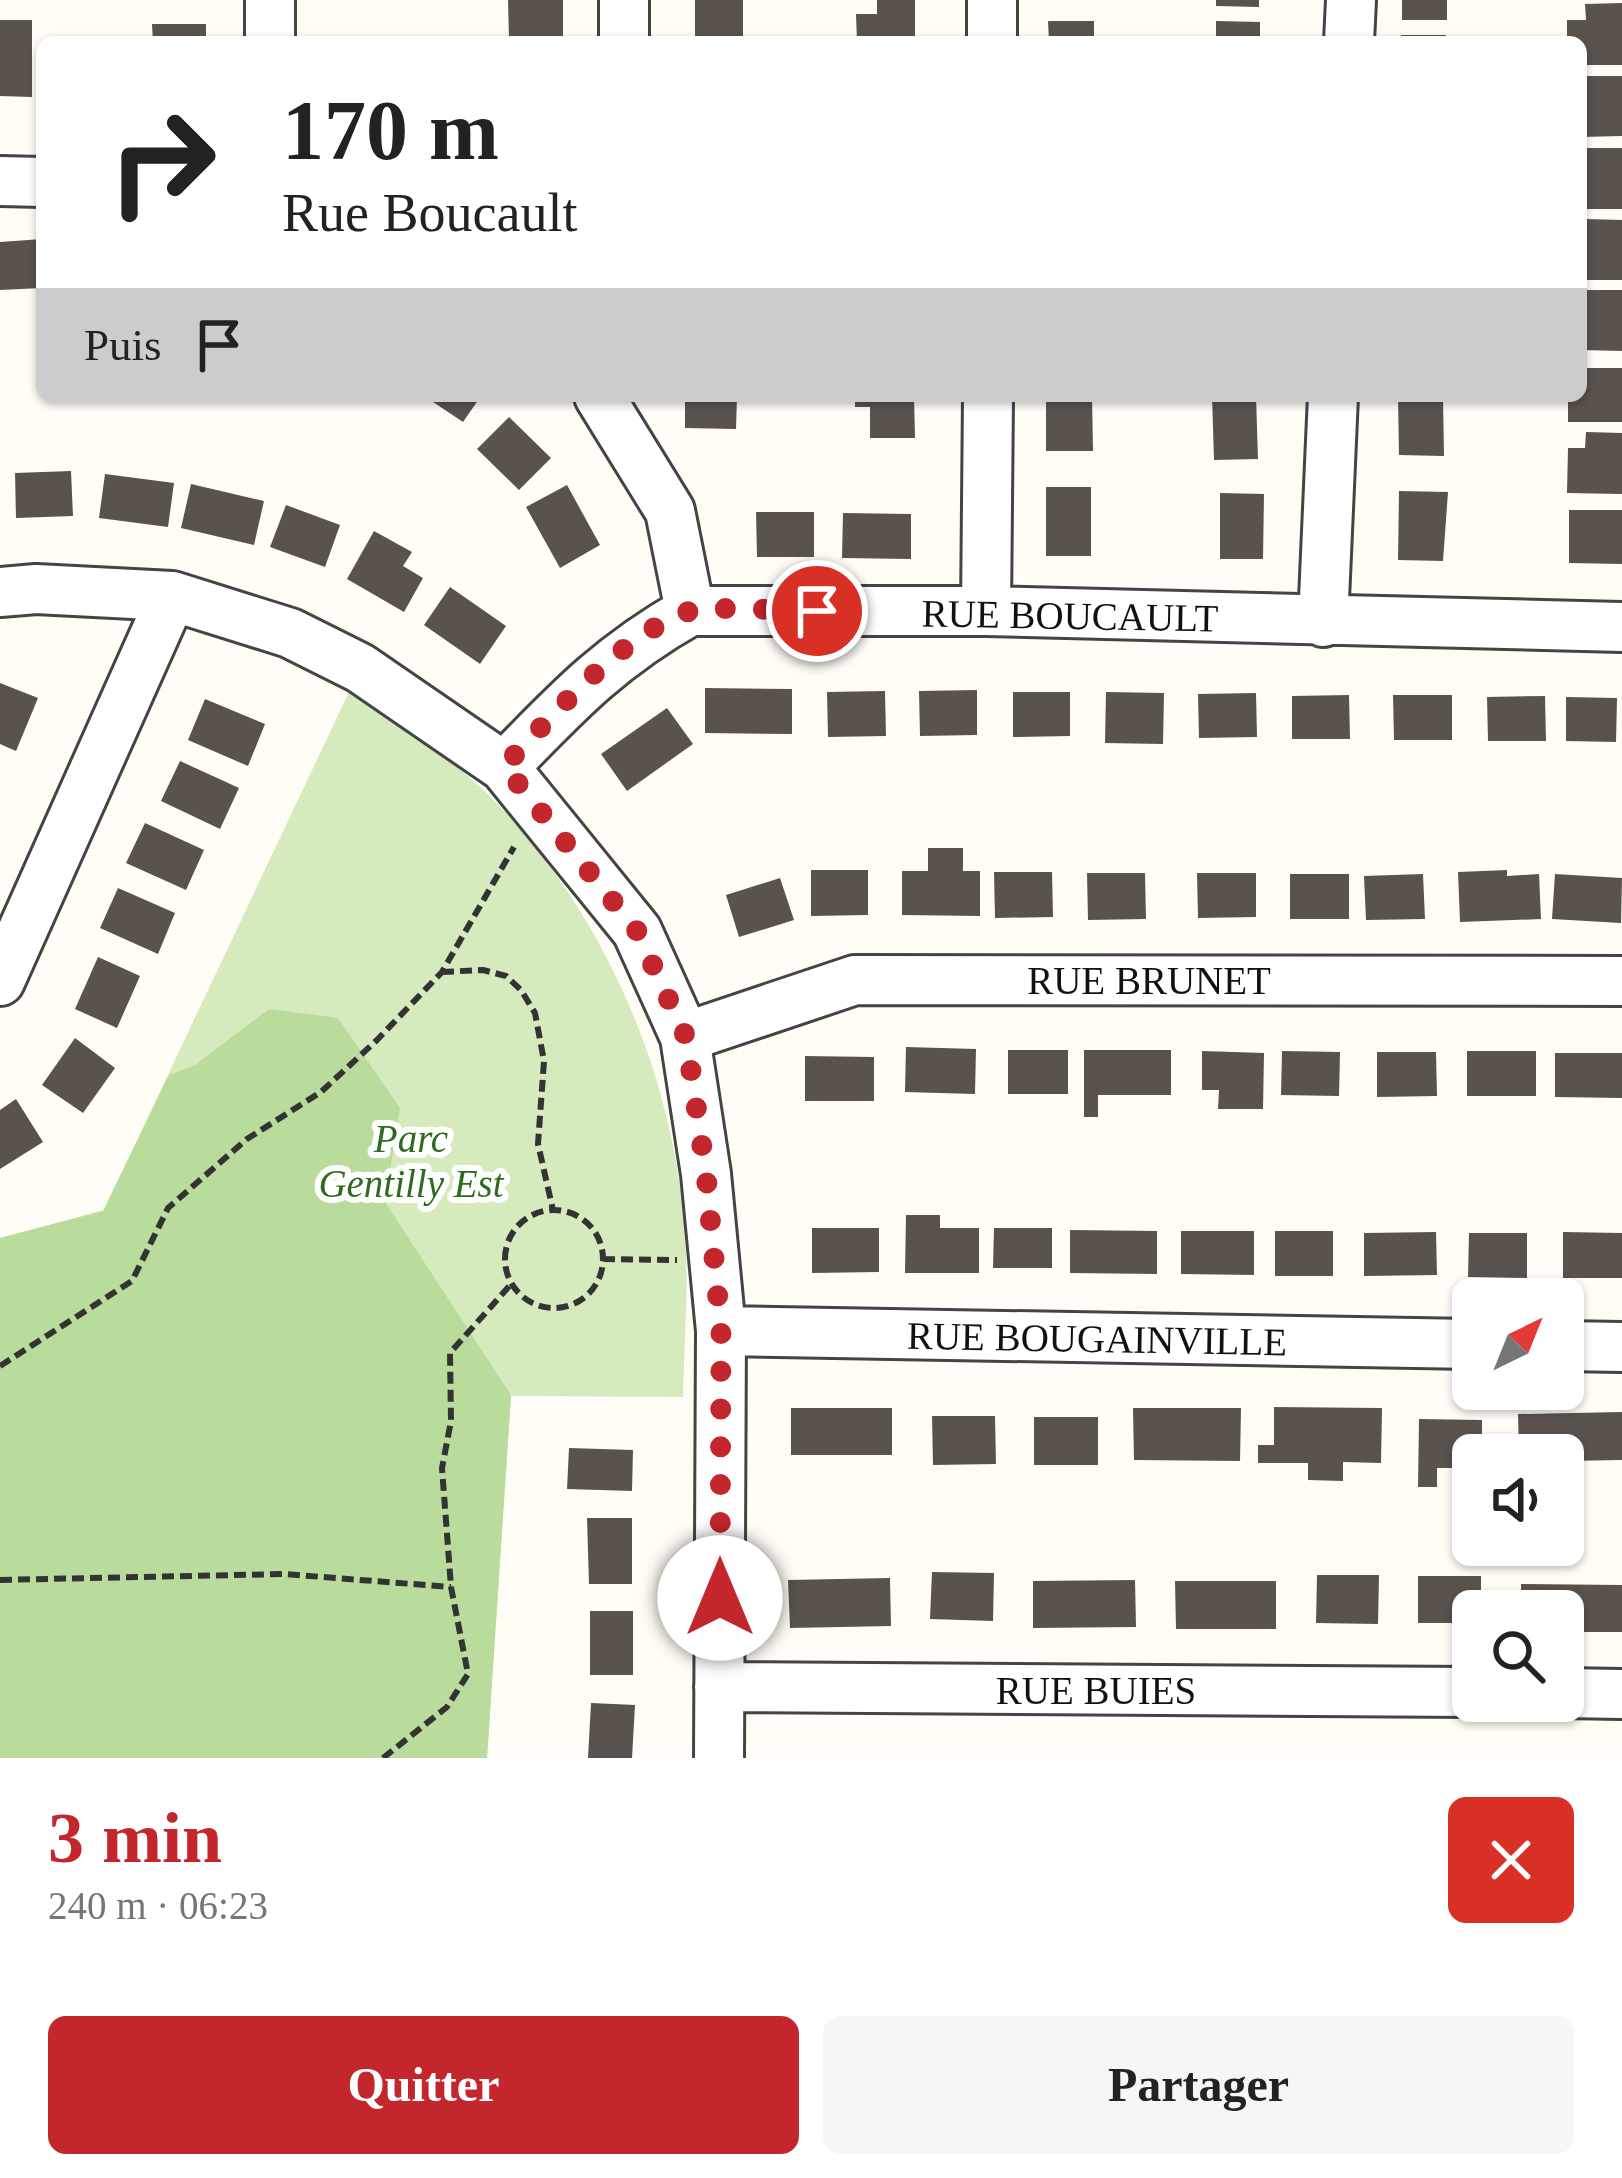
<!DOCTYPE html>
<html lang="fr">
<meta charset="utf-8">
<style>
body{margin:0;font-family:Georgia,serif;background:#f6f6f6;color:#222;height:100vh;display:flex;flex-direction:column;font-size:45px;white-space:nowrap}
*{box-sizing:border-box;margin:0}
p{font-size:39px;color:#767676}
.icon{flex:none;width:66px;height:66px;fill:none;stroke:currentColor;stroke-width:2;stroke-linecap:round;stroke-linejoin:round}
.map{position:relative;height:1758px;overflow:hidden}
.panel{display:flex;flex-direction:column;background:#fff;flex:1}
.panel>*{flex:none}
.top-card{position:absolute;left:36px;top:36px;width:1551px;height:366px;border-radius:18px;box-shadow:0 3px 9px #0004;background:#fff;color:#222;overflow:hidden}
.needle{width:78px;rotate:43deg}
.tools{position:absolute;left:1452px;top:1278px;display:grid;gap:24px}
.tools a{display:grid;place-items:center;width:132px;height:132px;border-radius:18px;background:#fff;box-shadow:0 3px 9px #0004;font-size:60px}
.pin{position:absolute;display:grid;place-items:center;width:102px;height:102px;color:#fff;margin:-51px;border:6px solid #fff;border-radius:50%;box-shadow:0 3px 12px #0007}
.me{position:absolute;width:132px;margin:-66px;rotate:0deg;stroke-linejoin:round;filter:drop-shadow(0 0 9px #0008)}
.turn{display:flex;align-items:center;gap:42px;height:252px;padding:0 48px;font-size:54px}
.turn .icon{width:156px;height:156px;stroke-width:2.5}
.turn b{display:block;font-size:84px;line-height:102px}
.then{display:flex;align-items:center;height:114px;padding:0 48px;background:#0003;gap:24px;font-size:45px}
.round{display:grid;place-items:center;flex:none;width:126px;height:126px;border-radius:18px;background:#f6f6f6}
.headline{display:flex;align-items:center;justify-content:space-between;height:204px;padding:0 48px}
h1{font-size:72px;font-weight:700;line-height:90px;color:#c4262e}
.primary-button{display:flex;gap:24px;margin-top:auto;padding:24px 48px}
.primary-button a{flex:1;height:138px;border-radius:18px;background:#c4262e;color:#fff;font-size:48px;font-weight:700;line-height:138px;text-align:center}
.primary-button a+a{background:#f6f6f6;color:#222}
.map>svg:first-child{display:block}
.green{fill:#d5ebbd}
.forest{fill:#b9dc9c}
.building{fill:#5a524d}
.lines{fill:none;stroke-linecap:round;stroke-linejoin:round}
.minor-casing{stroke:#444;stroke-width:54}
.path{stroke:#333;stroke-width:6;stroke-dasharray:12 6;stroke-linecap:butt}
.minor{stroke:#fff;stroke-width:48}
.route{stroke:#c4262e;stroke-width:21;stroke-dasharray:0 37.8}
.labels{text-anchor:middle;stroke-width:12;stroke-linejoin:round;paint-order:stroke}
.street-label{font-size:39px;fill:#111;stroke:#fff}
.park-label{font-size:39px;font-style:italic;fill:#2f6b1f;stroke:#fff}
</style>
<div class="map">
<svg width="1622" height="1758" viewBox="0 0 1622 1758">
<rect width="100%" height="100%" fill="#fffdf5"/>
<path class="green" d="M349,692C405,728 462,764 507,814C611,929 674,1080 685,1234C689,1287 684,1343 683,1397L511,1396L487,1758H0V1238L104,1210Z"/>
<path class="forest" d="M269,1009L338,1018L400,1108L385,1202L511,1395L487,1758H0V1238L103,1211L169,1075L195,1065Z"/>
<path class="building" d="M508,0H563V41L509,40Z
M695,0H743V38H695Z
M877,0H915V42H857L856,14H877Z
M1216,0H1259V7L1216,6Z
M1402,0H1447V20H1402Z
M1622,3V65H1581V42H1567V20H1586L1585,4Z
M0,20H32V97L0,96Z
M1048,21H1094V42H1049Z
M1216,21L1260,22V42H1216Z
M152,24H206V42H153Z
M1401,35H1446V42H1401Z
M1585,76H1622V136L1581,137Z
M1585,148H1622V209H1581V164H1585Z
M1586,219L1622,220V280H1581V235H1586Z
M42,239V288L0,290V242Z
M1586,290H1622V351L1581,350V306H1586Z
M1581,368H1622V422H1568V396H1581Z
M424,396H481L463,422Z
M685,396H737L736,429L685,428Z
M855,396H914L915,438H870V407H855Z
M1046,396H1092L1093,451H1046Z
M1212,396H1256L1258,459L1214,460Z
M1398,397H1443L1444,456L1399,455Z
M509,417L551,458L519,490L477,449Z
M1586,432L1622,433V494L1567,493L1568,448H1585Z
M71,471L73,516L16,518L15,473Z
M105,474L174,483L168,527L99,518Z
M191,484L264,501L254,545L181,528Z
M567,485L600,545L560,568L526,507Z
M1046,487H1091V556H1046Z
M1399,491L1448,492L1443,561L1398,560Z
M1220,493L1264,494L1263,559H1220Z
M286,505L340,525L325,567L270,547Z
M1569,510H1622V564L1569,563Z
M756,512H814V557H757Z
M843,513L911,514V559L842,558Z
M374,531L412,552L403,566L423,578L404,612L347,579Z
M450,587L506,626L480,664L424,625Z
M0,683L38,698L16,751L0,744Z
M705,688L792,689V734L705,733Z
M977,690V735L920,736L919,691Z
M885,691L886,736L828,737L827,692Z
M1013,692H1070V736L1013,737Z
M1106,692L1164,693L1163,744L1105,743Z
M1256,693L1257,737L1199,738L1198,694Z
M1349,695L1350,739H1292V696Z
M1393,695H1452V740H1394Z
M1545,696L1546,741H1488L1487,697Z
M1566,697L1617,698L1616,742L1566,741Z
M205,699L265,724L248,766L188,740Z
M667,708L693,744L627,791L601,754Z
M180,761L239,788L220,829L161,801Z
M145,823L204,850L186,890L126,863Z
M928,848H963V871H980V916L902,915V871H928Z
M811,870H868V915L811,916Z
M1507,870V876L1539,874L1541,919L1460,922L1458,872Z
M994,872H1052L1053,917L995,918Z
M1087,873H1145L1146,919L1088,920Z
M1197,873H1256V917L1198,918Z
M1290,874H1349V919H1290Z
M1423,874L1425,919L1366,920L1364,876Z
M1555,874L1622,878L1621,923L1552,919Z
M780,878L794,920L739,937L726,895Z
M118,888L175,913L158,954L100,928Z
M98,957L140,976L117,1028L75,1009Z
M75,1038L115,1068L83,1113L42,1085Z
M906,1047L976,1049L975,1094L905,1092Z
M1008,1050H1068V1094H1008Z
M1084,1050H1171V1095H1098V1117H1084Z
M1202,1051L1264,1053L1263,1109H1218L1219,1090H1202Z
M1282,1051L1340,1052L1339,1096L1281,1095Z
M1467,1051H1536V1096H1467Z
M1377,1052H1436L1437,1096L1377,1097Z
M1555,1053H1622V1098L1555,1097Z
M805,1056L874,1057V1101H805Z
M16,1099L43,1142L0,1169V1110Z
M906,1215H940V1228H979V1273H905Z
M812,1228H879V1272L812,1273Z
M994,1228H1052V1268H993Z
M1070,1230L1157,1231V1274L1070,1273Z
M1181,1231H1254V1275L1181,1274Z
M1275,1231H1333V1276H1275Z
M1436,1232L1437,1275L1364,1276V1233Z
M1563,1232L1622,1233V1278H1563Z
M1469,1233H1527V1278L1468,1277Z
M1274,1407L1382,1408L1381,1463L1343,1462V1481L1308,1480V1463H1258V1445H1274Z
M791,1408H892V1455H791Z
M1133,1408H1241L1240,1461L1134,1460Z
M1622,1412V1460L1563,1461V1455H1519L1518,1414Z
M932,1416H995L996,1464L933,1465Z
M1034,1417H1098V1465H1034Z
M1419,1419L1482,1420V1455H1473V1468H1437V1487H1418Z
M569,1448L633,1450L632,1491L567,1489Z
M587,1518H632V1584H589Z
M932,1572L994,1573L993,1621L930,1619Z
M1317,1575H1379L1378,1624L1316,1623Z
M1418,1576H1481V1611H1473V1623H1418Z
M890,1578L891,1626L790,1628L788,1580Z
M1135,1580L1136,1627L1033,1628V1581Z
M1175,1581H1276V1629H1176Z
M1521,1584L1622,1585V1632H1563V1611H1521Z
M590,1611H633V1675H590Z
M591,1703L635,1705L632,1758H588Z"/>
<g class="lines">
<g class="minor-casing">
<path id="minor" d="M270,42V0
M624,42V0
M992,42V0
M1349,42L1351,0
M0,181L42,182
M599,396L670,511L690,611
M0,592L36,589L172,596L290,633L360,668L504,767L637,931L685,1037L706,1174L721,1331L719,1758
M986,611L988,396
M1323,622L1333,396
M504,767C567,702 610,656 690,611H986L1622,627
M0,981L172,596
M685,1037L855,980L1622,981
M721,1331L1473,1344
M1563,1346L1622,1347
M719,1687L1473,1692
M1563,1693L1622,1694"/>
</g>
<path class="path" d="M442,972L483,970L506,976L521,990L535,1013L544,1061L538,1144L553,1210
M505 1259a49 49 0 1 1 98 0a49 49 0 1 1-98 0Z
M603,1259L677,1260
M0,1366L132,1281L168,1208L247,1139L321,1092L377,1040L442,972L514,847
M0,1580L284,1574L451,1587
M383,1758L447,1707L468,1674L451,1587L442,1468L451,1421L450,1353L511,1284"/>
<use href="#minor" class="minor"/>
</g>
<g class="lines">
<path class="route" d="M720,1598L721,1331L706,1174L686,1037L637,931L504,766C553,716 620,636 687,612C708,605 790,611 817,611"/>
</g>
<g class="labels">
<g class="street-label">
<text transform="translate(1070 615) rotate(1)" y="14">RUE BOUCAULT</text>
<text x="1149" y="994">RUE BRUNET</text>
<text transform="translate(1097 1338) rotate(1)" y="14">RUE BOUGAINVILLE</text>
<text x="1096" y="1704">RUE BUIES</text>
</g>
<g class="park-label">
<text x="411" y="1152">Parc<tspan x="411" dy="45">Gentilly Est</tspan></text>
</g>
</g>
</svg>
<div class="tools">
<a><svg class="needle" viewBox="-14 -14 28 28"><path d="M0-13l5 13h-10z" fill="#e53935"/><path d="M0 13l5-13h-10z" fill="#767676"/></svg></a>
<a><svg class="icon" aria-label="sound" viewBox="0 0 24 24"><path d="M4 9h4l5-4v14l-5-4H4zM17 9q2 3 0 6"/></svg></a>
<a><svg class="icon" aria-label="search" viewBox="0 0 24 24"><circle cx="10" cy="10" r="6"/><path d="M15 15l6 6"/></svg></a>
</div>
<div class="pin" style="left:817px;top:611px;background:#d93025"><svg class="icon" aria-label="arrive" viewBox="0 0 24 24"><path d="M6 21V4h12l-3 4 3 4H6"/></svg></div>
<svg class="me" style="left:720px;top:1598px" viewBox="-20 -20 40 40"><circle r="19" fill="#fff"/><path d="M0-13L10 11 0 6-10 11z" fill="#c4262e"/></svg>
<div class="top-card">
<div class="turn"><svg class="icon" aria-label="right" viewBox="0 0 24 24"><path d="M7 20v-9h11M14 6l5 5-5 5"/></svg><div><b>170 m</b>Rue Boucault</div></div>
<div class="then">Puis<svg class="icon" aria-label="arrive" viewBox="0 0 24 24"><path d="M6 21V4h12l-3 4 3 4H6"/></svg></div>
</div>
</div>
<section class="panel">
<div class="headline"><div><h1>3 min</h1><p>240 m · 06:23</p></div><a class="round" style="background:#d93025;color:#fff"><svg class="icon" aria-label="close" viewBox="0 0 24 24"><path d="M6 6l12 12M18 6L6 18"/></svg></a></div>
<div class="primary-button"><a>Quitter</a><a>Partager</a></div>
</section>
